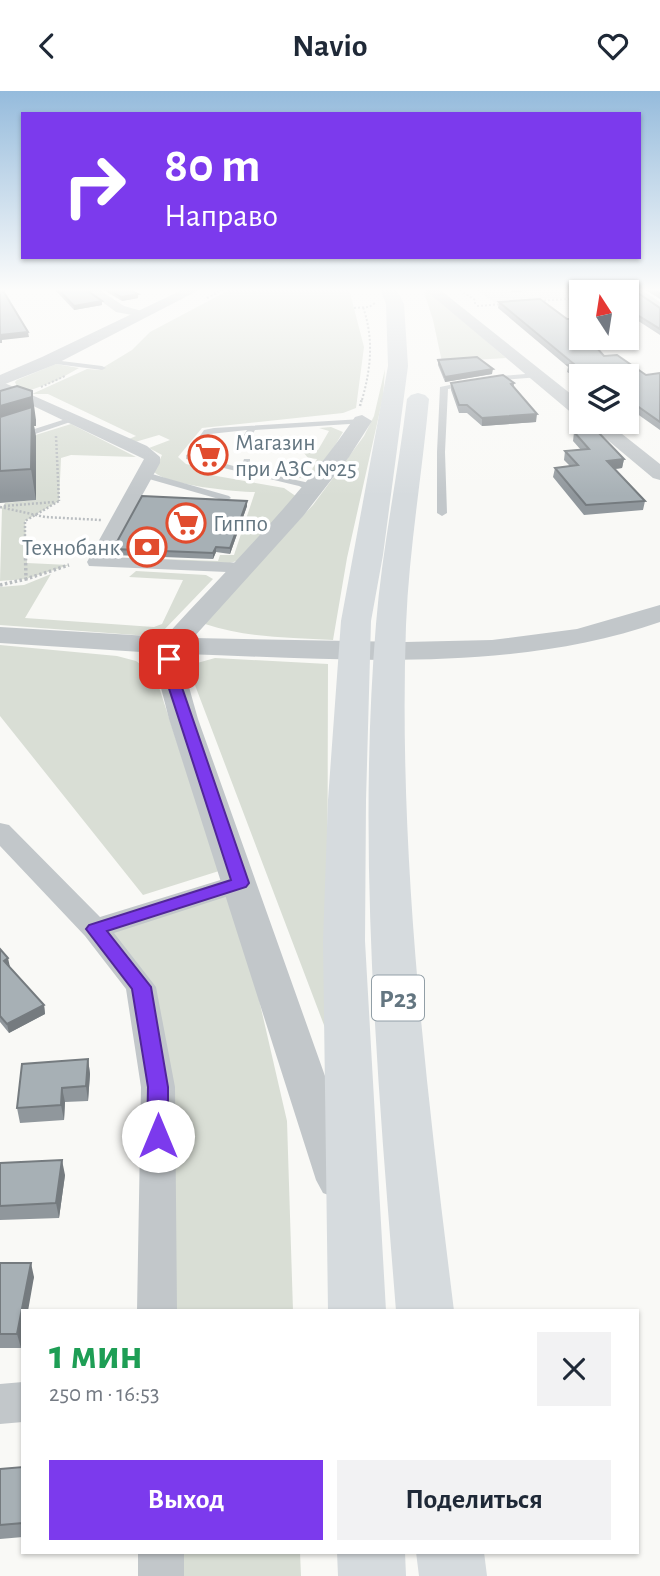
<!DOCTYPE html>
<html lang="ru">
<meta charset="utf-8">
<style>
body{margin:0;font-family:"Alegreya Sans",sans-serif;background:#f2f2f3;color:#1f2937;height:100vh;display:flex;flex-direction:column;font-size:26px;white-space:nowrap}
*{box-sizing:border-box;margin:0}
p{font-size:23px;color:#747a83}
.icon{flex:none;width:38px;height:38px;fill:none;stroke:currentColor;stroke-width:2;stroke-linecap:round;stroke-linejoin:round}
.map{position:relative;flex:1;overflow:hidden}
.side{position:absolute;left:21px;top:1218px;width:618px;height:245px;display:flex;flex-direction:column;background:#fff;border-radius:0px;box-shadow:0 2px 5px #0004}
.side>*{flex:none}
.banner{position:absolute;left:21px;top:21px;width:620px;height:147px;border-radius:0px;box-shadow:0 2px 5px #0004;background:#7c3aed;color:#fff;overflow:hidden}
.needle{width:46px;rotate:348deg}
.fabs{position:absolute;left:569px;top:189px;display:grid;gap:14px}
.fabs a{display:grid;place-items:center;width:70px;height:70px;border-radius:0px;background:#fff;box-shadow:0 2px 5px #0004;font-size:35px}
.pin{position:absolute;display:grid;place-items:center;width:60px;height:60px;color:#fff;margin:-30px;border-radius:14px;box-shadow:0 4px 10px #0006}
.me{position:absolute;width:77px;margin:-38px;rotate:0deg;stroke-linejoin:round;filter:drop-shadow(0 0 5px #0008)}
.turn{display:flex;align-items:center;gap:24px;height:147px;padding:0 28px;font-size:32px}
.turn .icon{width:91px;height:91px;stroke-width:2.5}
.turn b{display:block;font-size:49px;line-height:60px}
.round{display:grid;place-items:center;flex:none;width:74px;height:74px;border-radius:0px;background:#f2f2f3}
.overview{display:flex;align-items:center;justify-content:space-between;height:119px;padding:0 28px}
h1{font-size:42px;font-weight:700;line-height:52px;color:#1e9e55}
.cta{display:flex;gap:14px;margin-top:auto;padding:14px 28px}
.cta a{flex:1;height:80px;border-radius:0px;background:#7c3aed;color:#fff;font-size:28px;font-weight:700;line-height:80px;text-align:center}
.cta a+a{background:#f2f2f3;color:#1f2937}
header{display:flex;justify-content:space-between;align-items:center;height:91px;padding:0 28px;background:#fff;font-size:32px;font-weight:700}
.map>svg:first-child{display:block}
.built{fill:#eaeae9}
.green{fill:#d9ded5}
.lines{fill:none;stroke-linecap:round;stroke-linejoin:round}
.path-far2{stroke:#babec1;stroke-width:2;stroke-dasharray:2 2;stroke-linecap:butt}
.path-far1{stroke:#babec1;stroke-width:2.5;stroke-dasharray:2 2;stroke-linecap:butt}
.path{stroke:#babec1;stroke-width:3.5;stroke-dasharray:2.5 2.5;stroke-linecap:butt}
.service{fill:#c2c7ca;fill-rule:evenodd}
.minor{fill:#c2c7ca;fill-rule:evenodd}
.tertiary{fill:#c2c7ca;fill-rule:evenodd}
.trunk{fill:#d6dbde;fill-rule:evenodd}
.wall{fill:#90979c}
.shaded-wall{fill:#757b7f}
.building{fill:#a7b0b5;stroke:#757b7f;stroke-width:2}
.route{fill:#7c3aed;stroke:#51269a;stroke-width:2}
.labels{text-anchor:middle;stroke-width:7;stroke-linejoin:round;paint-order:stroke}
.far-poi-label{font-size:23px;fill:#647681;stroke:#fff;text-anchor:start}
.shield{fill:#fff;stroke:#929fa7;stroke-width:2}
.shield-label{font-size:26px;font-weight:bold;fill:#647681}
</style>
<header><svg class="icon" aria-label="back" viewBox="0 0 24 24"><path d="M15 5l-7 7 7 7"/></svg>Navio<svg class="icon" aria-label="heart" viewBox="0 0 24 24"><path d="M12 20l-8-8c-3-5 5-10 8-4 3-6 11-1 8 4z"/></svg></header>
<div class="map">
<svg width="660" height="1485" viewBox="0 0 660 1485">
<rect width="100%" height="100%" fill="#f9f9f6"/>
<path class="built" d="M474,198H627L626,201H581V206L496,212Z"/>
<path class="green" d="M231,198H349L364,256L356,317L343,322L202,337L178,366L186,373L217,380L211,384L284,397L297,406L240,469L230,472L138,468L135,467L218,470L220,464H234L255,401C235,401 167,394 154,381L162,364L149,357L170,349L159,344L135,351L129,348L136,345L48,303H32L87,278L99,279L132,259L150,241Z
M423,198H426L506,267L442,271L433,229Z
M56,273L79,277L56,290L28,300L17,296L15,291L17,289Z
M385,278L383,306L347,467L333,549C290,546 246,547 205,533L203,530L313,414L364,345L374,325Z
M71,333L136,366L71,364L61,367L59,410L25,430L27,472L69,474L26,488L0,490L2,417L5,412L36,409V356L0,355Z
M331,336L343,341L315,388L299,387L298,382L310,383L317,368L308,367L300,357L318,359L329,340L319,337Z
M136,480L206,484L213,488L163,540L149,545L0,534V496L24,494L51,483L25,527L154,536L162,533L183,489L129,486Z
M0,554L117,565L136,570L155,584L219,780L143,804L0,625Z
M215,567L328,573L327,942L190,581V574Z
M234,800L287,1030L293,1220H172L145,893L102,841Z
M180,1461H300L301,1485H181Z"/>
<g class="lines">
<path class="path-far2" d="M224,198H250
M460,199L475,209V213
M207,207L224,198
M540,210L581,207
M477,215L503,213
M354,217L369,216L375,212
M41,296L65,285
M362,309C371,277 374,248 363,216"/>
<path class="path-far1" d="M360,315L362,307
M56,345L59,410
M4,415L54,411
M0,416L45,426L101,429
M25,449V430L59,410"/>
<path class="path" d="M25,447L26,488L69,474
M0,494L26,488"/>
<path class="service" d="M45,268L102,275L106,277L102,279L48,272Z
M537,282H540V286L489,290L485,288L489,286Z
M469,290H472V294L448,298L445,361L447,422L442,425L437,422V361L440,296Z
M72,326L79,328L0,355V349Z
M362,328L366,330L365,332L255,339L252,344L258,358L254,361L250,358L244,344L247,339L210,343L200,357L193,355L204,339L214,337Z
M189,363L241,377L244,368H250V379L305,391L312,394L317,402L309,404L305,398L299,395L186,368V364Z
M145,381L229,405L231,407L226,410L142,386V382Z"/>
<path class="minor" d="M85,198H98L124,215L149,222L143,226L116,221Z
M628,198H640L660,211V220Z
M0,290L147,355L160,366V372L108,466L243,472L250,474L253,478L250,482L89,475L87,471L144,368L0,299Z
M0,732L9,734L100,826L240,783L250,786L254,792L250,798L114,842L156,896L175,996L177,1220H137L141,996L126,898L85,845L0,755Z
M23,1291V1331L0,1333V1293Z
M138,1461H184V1485H138Z"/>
<path class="tertiary" d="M184,198H201L54,274L0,295V284L42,266Z
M424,198H439L581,311V326L574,324Z
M362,324L372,330L349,366L304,424L193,547L405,551L492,549L577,538L660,514V531C511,583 340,568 184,563L187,589L198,628L362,1089L355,1102L339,1108L323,1102L316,1089L169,628L159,589L157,562L0,552V536L165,546C232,473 299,408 355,326Z
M586,331H607L660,373V389L653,387Z"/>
<path class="trunk" d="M380,198H396L404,213L408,275L383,464L371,530L366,709L365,850L386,1220H328L323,850L328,709L341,530L388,275L386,213Z
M418,302L425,304L429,308C422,383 409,459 406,534C398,764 426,993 454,1220H396C378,992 357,762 376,533C382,458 398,383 407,308L411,304Z
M337,1461H405L406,1485H338Z
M416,1461H484L487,1485H419Z"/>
</g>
<path class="wall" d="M54,198H85L102,214L74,219Z
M102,198H128L138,203V207L122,210Z
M588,198H632L660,217V244L626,222V201H594Z
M644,198H660V208Z
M499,211L604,265L646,284L660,282V339L626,315V285H581V289L567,281L568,276L498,217Z
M438,269L492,283L445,291L438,274Z
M451,292H514V296L536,331L482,335L467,322H459L451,299Z
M0,300L36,329V335H34L36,346V409L0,412Z
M574,341L624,368L622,377L615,378L645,410L643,419L584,424L553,386L555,377L570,375L564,369L565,360L581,359L573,350Z
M247,410V415L230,463L216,461L213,468L114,464L113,458Z
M0,858L10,876L44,914L45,923L9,942L0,931Z
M88,968L90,983L88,1010L65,1011L64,1029L20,1032L17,1017Z
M0,1072L65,1084L59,1127L0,1129Z
M0,1172L34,1186L23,1220V1249L21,1257H0Z
M23,1376V1446L0,1448V1378Z"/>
<path class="shaded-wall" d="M512,198H561L511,201Z
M138,203V207L122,210L121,206Z
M102,210V214L74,219V215Z
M28,241L29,246L2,249V252H0V244Z
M493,278L492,283L445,291V286Z
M32,300L36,329V335H34L36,346V409L31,378L0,329V315Z
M537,323L536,331L482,335V327Z
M624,368L622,377L605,379L607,370Z
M247,410V415L230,463V457Z
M216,456V461L213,468V462Z
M8,867L10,876L6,878L4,870Z
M44,914L45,923L9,942L7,933Z
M88,968L90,983L88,1010L86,995Z
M62,997L65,1011L64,1029L61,1014Z
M62,1069L65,1084L59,1127L56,1112Z
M31,1172L34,1186L28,1220H23V1249L21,1257L17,1243Z"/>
<path class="building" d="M0,198H2L28,241L0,244L2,247H0Z
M58,198H85L102,210L74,215Z
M108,198H127L138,203L121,206Z
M596,198H632L660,217V238L626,217V201H602Z
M653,198H660V202Z
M540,208L567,228H571L581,239V247H588L604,265L617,264L646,284L660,282V331L626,307V285H588L568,274L574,273L499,211Z
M477,266L493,278L445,286L438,269Z
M503,284L514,292L511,293L537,323L482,327L467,314H459L451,292Z
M17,295L32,300V306L0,315V300Z
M32,316L31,378L0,380V326Z
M597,340L624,368L607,370L645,410L586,414L555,377L578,374L565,360L589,358L574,341Z
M142,405L247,410L230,457L216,456L213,462L113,458Z
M0,858L8,867L4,870L44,914L7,933L0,925Z
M88,968L86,995L62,997L61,1014L17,1017L22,973Z
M62,1069L56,1112L0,1115V1072Z
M0,1172H31L17,1243H0Z
M23,1376V1432L0,1434V1378Z"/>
<linearGradient id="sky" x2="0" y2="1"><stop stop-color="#95bbdc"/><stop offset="0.49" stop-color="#fcfcfb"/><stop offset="1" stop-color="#fcfcfb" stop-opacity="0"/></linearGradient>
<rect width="660" height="405" fill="url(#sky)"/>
<path class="route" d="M169,564L176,568V579L249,792L246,796L107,840L151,896L168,996V1045L165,1051L158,1054L150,1051L147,1045L148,996L132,898L86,838L89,834L231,789L163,579V568Z"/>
<defs>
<g id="supermarket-ring" transform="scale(2.0125)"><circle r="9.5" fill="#fff" stroke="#e14c2e" stroke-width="1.5"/><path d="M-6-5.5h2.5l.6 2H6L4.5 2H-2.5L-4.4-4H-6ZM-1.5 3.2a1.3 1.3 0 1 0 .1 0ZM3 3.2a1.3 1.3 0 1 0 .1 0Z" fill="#e14c2e"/></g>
<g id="bank-ring" transform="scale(2.0125)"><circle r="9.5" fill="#fff" stroke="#e14c2e" stroke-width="1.5"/><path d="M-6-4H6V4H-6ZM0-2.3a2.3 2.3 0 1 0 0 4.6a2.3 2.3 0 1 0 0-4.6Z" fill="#e14c2e"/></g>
</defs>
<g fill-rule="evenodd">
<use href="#supermarket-ring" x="208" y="364"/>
<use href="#supermarket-ring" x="186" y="432"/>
<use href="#bank-ring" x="147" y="456"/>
</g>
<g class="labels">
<g class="far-poi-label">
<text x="235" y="359">Магазин<tspan x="235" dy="26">при АЗС №25</tspan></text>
<text x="213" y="440">Гиппо</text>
<text x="120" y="464" text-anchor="end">Технобанк</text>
</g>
<rect class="shield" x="372" y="884.5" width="52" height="45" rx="5"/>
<g class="shield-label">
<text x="398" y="916">Р23</text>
</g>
</g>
</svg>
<div class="fabs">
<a><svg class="needle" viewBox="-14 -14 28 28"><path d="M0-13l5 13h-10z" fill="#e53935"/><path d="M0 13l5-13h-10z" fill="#747a83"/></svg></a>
<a><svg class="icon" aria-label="layers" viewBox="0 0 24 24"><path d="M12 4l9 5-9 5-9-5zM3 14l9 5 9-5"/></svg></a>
</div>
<div class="pin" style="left:169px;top:568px;background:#d93025"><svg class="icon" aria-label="arrive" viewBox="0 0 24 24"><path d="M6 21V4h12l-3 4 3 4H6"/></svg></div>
<svg class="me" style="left:158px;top:1045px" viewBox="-20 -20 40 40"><circle r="19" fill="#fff"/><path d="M0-13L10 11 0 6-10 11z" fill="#7c3aed"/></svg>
<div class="banner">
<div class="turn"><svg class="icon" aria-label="right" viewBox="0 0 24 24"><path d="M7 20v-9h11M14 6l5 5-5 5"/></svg><div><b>80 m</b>Направо</div></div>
</div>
<section class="side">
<div class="overview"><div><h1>1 мин</h1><p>250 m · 16:53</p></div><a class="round"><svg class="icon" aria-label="close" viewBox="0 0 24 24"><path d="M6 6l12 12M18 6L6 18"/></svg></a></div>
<div class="cta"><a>Выход</a><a>Поделиться</a></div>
</section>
</div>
